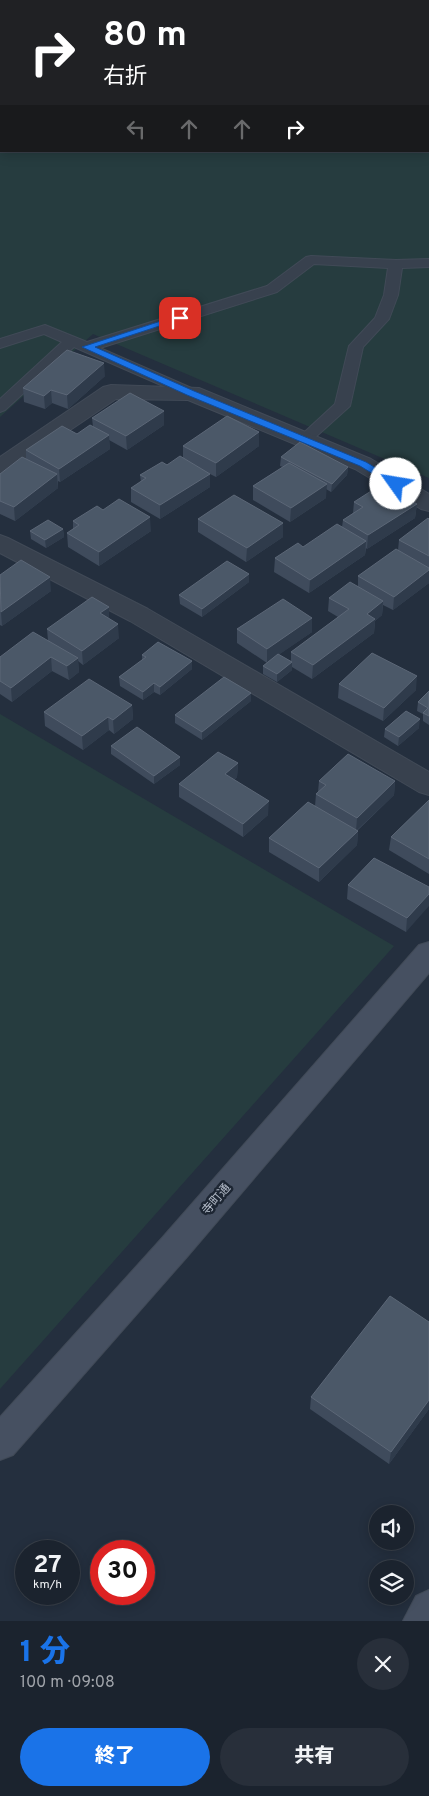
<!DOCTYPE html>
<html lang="ja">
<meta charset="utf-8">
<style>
body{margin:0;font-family:Overpass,"Noto Sans JP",sans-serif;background:#282f3a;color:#f1f3f6;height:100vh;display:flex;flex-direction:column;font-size:19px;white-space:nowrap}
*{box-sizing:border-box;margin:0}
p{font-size:16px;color:#a0a4aa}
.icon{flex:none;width:28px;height:28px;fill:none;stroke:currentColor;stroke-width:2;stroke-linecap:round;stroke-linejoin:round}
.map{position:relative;height:1621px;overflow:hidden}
.details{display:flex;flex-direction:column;background:#1b232e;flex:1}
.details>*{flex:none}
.guide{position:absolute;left:0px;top:0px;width:430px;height:152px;box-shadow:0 2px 12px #0003,0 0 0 1px #39404a;background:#202124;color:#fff;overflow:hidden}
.fabs{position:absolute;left:369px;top:1505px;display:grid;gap:10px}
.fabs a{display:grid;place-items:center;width:45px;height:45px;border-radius:50%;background:#1b232e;box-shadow:0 2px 12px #0003,0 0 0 1px #39404a;font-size:25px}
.speed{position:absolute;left:15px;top:1540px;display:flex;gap:10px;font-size:25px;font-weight:700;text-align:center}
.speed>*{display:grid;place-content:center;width:65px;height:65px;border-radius:50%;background:#1b232e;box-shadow:0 2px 12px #0003,0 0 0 1px #39404a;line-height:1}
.speed small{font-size:12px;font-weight:400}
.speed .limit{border:8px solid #d22;background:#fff;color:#111}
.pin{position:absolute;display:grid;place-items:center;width:42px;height:42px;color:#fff;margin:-21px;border-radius:10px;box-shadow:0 2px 8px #0006}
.me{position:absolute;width:55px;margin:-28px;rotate:302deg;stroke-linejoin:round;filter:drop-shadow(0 0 4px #0008)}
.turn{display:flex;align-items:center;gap:18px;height:105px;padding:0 20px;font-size:22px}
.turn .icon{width:65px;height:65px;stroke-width:2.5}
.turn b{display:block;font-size:35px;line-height:42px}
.lanes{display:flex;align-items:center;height:48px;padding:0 20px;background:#0003;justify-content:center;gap:25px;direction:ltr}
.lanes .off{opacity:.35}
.round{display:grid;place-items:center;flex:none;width:52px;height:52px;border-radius:26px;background:#282f3a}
.overview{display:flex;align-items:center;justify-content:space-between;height:85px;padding:0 20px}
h1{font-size:30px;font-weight:800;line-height:38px;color:#1a73e8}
.button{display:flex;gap:10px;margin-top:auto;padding:10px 20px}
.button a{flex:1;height:58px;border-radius:30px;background:#1a73e8;color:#fff;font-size:20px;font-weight:800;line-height:58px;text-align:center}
.button a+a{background:#282f3a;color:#f1f3f6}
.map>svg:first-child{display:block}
.green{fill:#263c3f;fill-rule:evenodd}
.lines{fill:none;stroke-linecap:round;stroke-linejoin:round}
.lane-casing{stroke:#414a57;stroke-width:2}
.street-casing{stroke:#414a57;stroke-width:2}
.secondary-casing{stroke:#414a57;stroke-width:2}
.lane{fill:#38414e;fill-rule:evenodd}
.street{fill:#38414e;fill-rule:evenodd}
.secondary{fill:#465061;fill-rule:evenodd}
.wall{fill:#3f4b5c}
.shaded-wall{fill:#2f3b4b}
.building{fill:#4b5868;stroke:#5c6777}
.route{fill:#1a73e8;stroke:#114b97}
.labels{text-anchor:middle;stroke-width:5;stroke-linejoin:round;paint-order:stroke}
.street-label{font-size:12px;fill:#b4bcc9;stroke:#1d2633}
</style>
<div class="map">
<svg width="429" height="1621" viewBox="0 0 429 1621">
<rect width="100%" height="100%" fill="#242f3e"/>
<path class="green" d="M0,0H429V478L93,334L0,417ZM1,1H429V151H1Z
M0,714L394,946L0,1389Z"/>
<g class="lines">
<g class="lane-casing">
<path id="lane" d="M311,256L396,260L429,259V267L402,268L398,295L389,319L363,347L350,406L310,442H300L297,439L335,404L349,346L375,318L384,295L388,268L314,264L277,292L100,348L196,390L198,393L196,396H186L74,347L5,410L0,412V399L62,342L44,334L0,348V339L45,325L87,342L267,286L306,257Z"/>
</g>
<g class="street-casing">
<path id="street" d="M111,385L199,388L371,459L429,494V511L421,509L355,469L188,400L116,399L8,472L0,474V457L103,387Z
M0,535L8,538L148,609L429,772V795L419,792L130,621L0,553Z"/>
</g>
<g class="secondary-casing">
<path id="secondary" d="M429,942V973L186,1258L13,1455L0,1460V1417L162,1238L419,945Z
M429,1590V1621H403L416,1596Z"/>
</g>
<use href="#lane" class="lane"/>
<use href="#street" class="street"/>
<use href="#secondary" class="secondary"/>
</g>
<path class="wall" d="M105,376L68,409L52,403L45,409L24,402L23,388Z
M92,418L164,425L127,450L109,440L110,449L60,482L58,481V488L15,521L0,514V474L26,459V450L77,434L93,427Z
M259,432V446L216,477L210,474V487L160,519L131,502V488L141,482L140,475L183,458V446Z
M281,457L348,467L347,475L331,492L326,489V498L290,522L253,500V486L283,467L280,466Z
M354,502L417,504L415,518L367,549L366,548L365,555L309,593L274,572L275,558L303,547L342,527L343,520L353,513Z
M198,519L283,537L246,562L198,532Z
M429,519V583L393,610L383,605L382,615L375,621L374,633L312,679L292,667V670L277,682L263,674V666L271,660L267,663L237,643V629L312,632L278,655L291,661V652L338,617L328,611L329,598L358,586V576L398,550L399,540Z
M73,521L151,531L99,566L68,547L67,533L73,529Z
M63,529L64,537L46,548L31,539L30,531Z
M0,575L51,591L2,626L0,625Z
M249,582L202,617L180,604L179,595Z
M109,607V618L119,638L83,665L78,661L79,672L69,680L52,671L12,702L0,694V657L48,641L47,629Z
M142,655L192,661V669L160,695L154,692L143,700L120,686L119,677L142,660Z
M339,684L416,690L383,721L338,698Z
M429,691V725L423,721V714L417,711L418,702Z
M251,701L202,740L175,723V715Z
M132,705L133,719L114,734L109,730L83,750L45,726L44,712Z
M419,728L398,746L384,737L385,729Z
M111,746L180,757V765L154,784L111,754Z
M238,763L237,777L234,780L268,815L243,837L179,797V784Z
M319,781H395L394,795L357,831H358L357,845L319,882L269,852V838L315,806L316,794L318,792Z
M429,800V874L389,850L391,837Z
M348,885L429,887L406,932L347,899Z
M429,1322V1409L389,1464L310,1409L311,1397Z"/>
<path class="shaded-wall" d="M104,363L105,376L68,409L67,395Z
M51,390L52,403L45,409L44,396Z
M164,411V425L127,450L126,436Z
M259,432V446L216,477V463Z
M109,435L110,449L60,482L59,469Z
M348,467L347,475L331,492L332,484Z
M57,474L58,488L15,521L14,507Z
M210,474V487L160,519V505Z
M327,484L326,498L290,522L291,508Z
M417,504L415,518L367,549L368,535Z
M150,517L151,531L99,566V552Z
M283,523V537L246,562L247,548Z
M63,529L64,537L46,548L45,540Z
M366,541L365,555L309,593L310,580Z
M429,570V583L393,610L394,597Z
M249,574V582L202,617V609Z
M50,577L51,591L2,626L1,612Z
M383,601L382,615L375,621L374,633L312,679L313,665L367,614Z
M109,607V620L100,613Z
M312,618V632L267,663V649Z
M118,624L119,638L83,665L82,651Z
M51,657L52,671L12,702L11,688Z
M78,658L79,672L69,680L67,666Z
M192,661V669L160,695V687Z
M292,662V670L277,682V674Z
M417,676L416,690L383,721L384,708Z
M154,683V692L143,700V692Z
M251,693V701L202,740V732Z
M132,705L133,719L114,734L113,720Z
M108,717L109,730L83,750L82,736Z
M420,719L419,728L398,746L399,737Z
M180,757V765L154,784V776Z
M238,763L237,777L225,788V774Z
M395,781L394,795L356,831L357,818Z
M269,801L268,815L243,837V824Z
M358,831L357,845L319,882V868Z
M429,894V906L406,932L407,918Z
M429,1400V1409L389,1464L391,1452Z"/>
<path class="building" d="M67,350L104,363L67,395L51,390L44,396L23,388Z
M130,393L164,411L126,436L92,418Z
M227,416L259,432L216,463L183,446Z
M90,425L109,435L59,469L26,450L62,426L77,434Z
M300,442L348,467L332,484L281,457Z
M180,456L210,474L160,505L131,488L146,478L140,475L162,462L167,465Z
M22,457L57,474L14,507L0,501V474Z
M289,463L327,484L291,508L253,486Z
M382,484L417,504L368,535L343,520L363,507L354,502Z
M234,495L283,523L247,548L198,519Z
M119,499L150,517L99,552L67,533L79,525L73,521L97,506L103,510Z
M428,518L429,519V556L399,540Z
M48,520L63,529L45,540L30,531Z
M337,524L366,541L310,580L275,558L298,543L303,547Z
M396,549L429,568V570L394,597L358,576Z
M21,560L50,577L1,612L0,575Z
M227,561L249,574L202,609L179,595Z
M350,582L383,601L367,614L375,619L313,665L291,652L349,609L329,598Z
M92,597L109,607L100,613L118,624L82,651L47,629Z
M283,599L312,618L267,649L237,629Z
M33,632L78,658L67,666L51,657L11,688L0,681V657Z
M158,642L192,661L160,687L154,683L143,692L119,677L146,657L142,655Z
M372,653L417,676L384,708L339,684Z
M278,654L292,662L277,674L263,666Z
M224,677L251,693L202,732L175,715Z
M89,679L132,705L113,720L108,717L82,736L44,712Z
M429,691V716L423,713L428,708L418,702Z
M406,711L420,719L399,737L385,729Z
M137,727L180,757L154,776L111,746Z
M218,752L238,763L225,774L269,801L243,824L179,784Z
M348,754L395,781L357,818L316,794L326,785L319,781Z
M429,800V859L391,837Z
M308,802L358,831L319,868L269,838Z
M374,858L429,887V894L407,918L348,885Z
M390,1296L429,1322V1400L391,1452L311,1397Z"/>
<path class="route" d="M176,316L184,318L95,347L194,391L366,462L399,482V486H393L360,466L187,395L82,347Z"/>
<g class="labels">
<g class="street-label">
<text transform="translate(216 1199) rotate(-49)" y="4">寺町通</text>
</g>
</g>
</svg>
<div class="fabs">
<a><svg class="icon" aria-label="sound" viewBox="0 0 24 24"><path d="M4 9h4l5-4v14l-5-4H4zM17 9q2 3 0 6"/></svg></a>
<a><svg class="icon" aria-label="layers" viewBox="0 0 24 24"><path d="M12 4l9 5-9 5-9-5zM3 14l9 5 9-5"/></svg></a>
</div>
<div class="speed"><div>27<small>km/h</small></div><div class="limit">30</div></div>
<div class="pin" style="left:180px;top:318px;background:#d93025"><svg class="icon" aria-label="arrive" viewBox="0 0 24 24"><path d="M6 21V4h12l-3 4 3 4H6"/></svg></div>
<svg class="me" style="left:396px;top:484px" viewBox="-20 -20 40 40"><circle r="19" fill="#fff"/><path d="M0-13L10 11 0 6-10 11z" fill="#1a73e8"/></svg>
<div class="guide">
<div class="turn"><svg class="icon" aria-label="right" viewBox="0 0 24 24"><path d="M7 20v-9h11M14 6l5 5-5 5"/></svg><div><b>80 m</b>右折</div></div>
<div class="lanes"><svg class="icon off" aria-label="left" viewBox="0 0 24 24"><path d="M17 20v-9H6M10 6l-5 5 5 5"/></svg><svg class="icon off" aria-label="ahead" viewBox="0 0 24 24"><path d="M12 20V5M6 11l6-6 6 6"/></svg><svg class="icon off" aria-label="ahead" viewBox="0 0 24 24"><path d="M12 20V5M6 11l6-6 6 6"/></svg><svg class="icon" aria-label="right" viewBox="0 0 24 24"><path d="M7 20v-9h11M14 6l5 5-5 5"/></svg></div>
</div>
</div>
<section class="details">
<div class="overview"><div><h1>1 分</h1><p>100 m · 09:08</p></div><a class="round"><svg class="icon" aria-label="close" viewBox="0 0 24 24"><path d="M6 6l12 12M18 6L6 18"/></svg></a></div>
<div class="button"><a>終了</a><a>共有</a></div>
</section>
